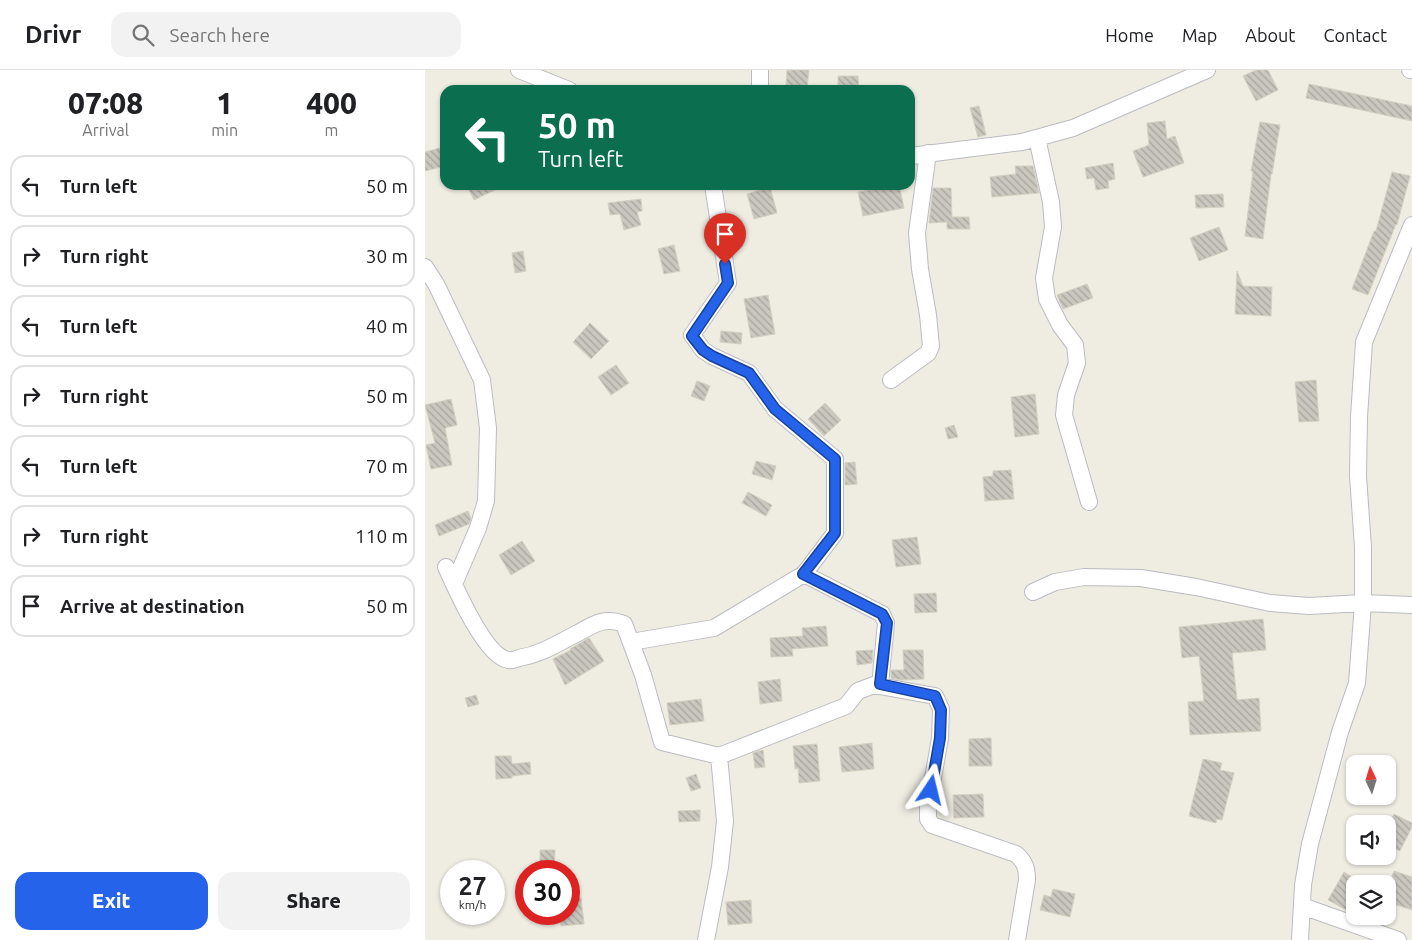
<!DOCTYPE html>
<style>
body{margin:0;font-family:Ubuntu,sans-serif;background:#f2f2f2;color:#202124;height:100vh;display:flex;flex-direction:column;font-size:19px;white-space:nowrap}
*{box-sizing:border-box;margin:0}
p{font-size:16px;color:#757577}
.icon{flex:none;width:28px;height:28px;fill:none;stroke:currentColor;stroke-width:2;stroke-linecap:round;stroke-linejoin:round}
.map{position:relative;flex:1;overflow:hidden}
.details{display:flex;flex-direction:column;background:#fff;width:425px}
.details>*{flex:none}
.top-card{position:absolute;left:15px;top:15px;width:475px;height:105px;border-radius:15px;box-shadow:0 1px 4px #0004;background:#0b6e4f;color:#fff;overflow:hidden}
.needle{width:32px;rotate:356deg}
.controls{position:absolute;left:921px;top:685px;display:grid;gap:10px}
.controls a{display:grid;place-items:center;width:50px;height:50px;border-radius:10px;background:#fff;box-shadow:0 1px 4px #0004;font-size:25px}
.speed{position:absolute;left:15px;top:790px;display:flex;gap:10px;font-size:25px;font-weight:700;text-align:center}
.speed>*{display:grid;place-content:center;width:65px;height:65px;border-radius:50%;background:#fff;box-shadow:0 1px 4px #0004;line-height:1}
.speed small{font-size:12px;font-weight:400}
.speed .limit{border:8px solid #d22;background:#fff;color:#111}
.pin{position:absolute;display:grid;place-items:center;width:42px;height:42px;color:#fff;margin:-51px -21px;border-radius:50% 50% 50% 0;rotate:-45deg;box-shadow:0 0 5px #0007}
.pin .icon{rotate:45deg}
.me{position:absolute;width:55px;margin:-28px;rotate:10deg;stroke-linejoin:round;filter:drop-shadow(0 0 4px #0008)}
.turn{display:flex;align-items:center;gap:18px;height:105px;padding:0 15px;font-size:22px}
.turn .icon{width:65px;height:65px;stroke-width:2.5}
.turn b{display:block;font-size:35px;line-height:42px}
.eta{display:flex;justify-content:space-evenly;align-items:center;height:85px;text-align:center}
.eta b{font-size:30px;font-weight:800;line-height:35px}
.cta{display:flex;gap:10px;margin-top:auto;padding:10px 15px}
.cta a{flex:1;height:58px;border-radius:15px;background:#2563eb;color:#fff;font-size:20px;font-weight:800;line-height:58px;text-align:center}
.cta a+a{background:#f2f2f2;color:#202124}
ul{padding:0;list-style:none}
li{display:flex;align-items:center;gap:15px;height:62px;margin:0 10px 8px;padding:0 5px;border:2px solid #e0e0e0;border-radius:15px}
li div{flex:1}
li b{display:block;font-size:19px}
li em{font-style:normal}
header{display:flex;align-items:center;gap:30px;box-sizing:border-box;height:70px;padding:0 25px;background:#fff;border-bottom:1px solid #e0e0e0}
header strong{font-size:24px}
nav{display:flex;gap:28px;margin-inline-start:auto;font-size:18px}
.search{width:350px;height:45px;background:#f2f2f2;display:flex;align-items:center;gap:12px;box-sizing:border-box;padding:0 18px;border-radius:15px;color:#757577;font-size:19px}
main{display:flex;flex:1;min-height:0}
.map>svg:first-child{display:block}
.building{fill:url(#building-back-hatch);stroke:#d4d0c0}
.lines{fill:none;stroke-linecap:round;stroke-linejoin:round}
.minor-casing{stroke:#babcc2;stroke-width:18}
.minor{stroke:#fff;stroke-width:16}
.route-casing{stroke:#184099;stroke-width:12}
.route{stroke:#2563eb;stroke-width:9}
</style>
<header>
<strong>Drivr</strong>
<div class="search"><svg class="icon" aria-label="search" viewBox="0 0 24 24"><circle cx="10" cy="10" r="6"/><path d="M15 15l6 6"/></svg>Search here</div>
<nav><a>Home</a><a>Map</a><a>About</a><a>Contact</a></nav>
</header>
<main>
<section class="details">
<div class="eta">
<div><b>07:08</b><p>Arrival</p></div>
<div><b>1</b><p>min</p></div>
<div><b>400</b><p>m</p></div>
</div>
<ul>
<li><svg class="icon" aria-label="left" viewBox="0 0 24 24"><path d="M17 20v-9H6M10 6l-5 5 5 5"/></svg><div><b>Turn left</b></div><em>50 m</em></li>
<li><svg class="icon" aria-label="right" viewBox="0 0 24 24"><path d="M7 20v-9h11M14 6l5 5-5 5"/></svg><div><b>Turn right</b></div><em>30 m</em></li>
<li><svg class="icon" aria-label="left" viewBox="0 0 24 24"><path d="M17 20v-9H6M10 6l-5 5 5 5"/></svg><div><b>Turn left</b></div><em>40 m</em></li>
<li><svg class="icon" aria-label="right" viewBox="0 0 24 24"><path d="M7 20v-9h11M14 6l5 5-5 5"/></svg><div><b>Turn right</b></div><em>50 m</em></li>
<li><svg class="icon" aria-label="left" viewBox="0 0 24 24"><path d="M17 20v-9H6M10 6l-5 5 5 5"/></svg><div><b>Turn left</b></div><em>70 m</em></li>
<li><svg class="icon" aria-label="right" viewBox="0 0 24 24"><path d="M7 20v-9h11M14 6l5 5-5 5"/></svg><div><b>Turn right</b></div><em>110 m</em></li>
<li><svg class="icon" aria-label="arrive" viewBox="0 0 24 24"><path d="M6 21V4h12l-3 4 3 4H6"/></svg><div><b>Arrive at destination</b></div><em>50 m</em></li>
</ul>
<div class="cta"><a>Exit</a><a>Share</a></div>
</section>
<div class="map">
<svg width="987" height="870" viewBox="0 0 987 870">
<defs>
<pattern id="building-back-hatch" width="6" height="6" patternUnits="userSpaceOnUse" patternTransform="scale(1.25)"><rect width="6" height="6" fill="#cac7bf"/><path d="M-1 5l2 2M0 0l6 6M5-1l2 2" fill="none" stroke="#a7a59f"/></pattern>
</defs>
<rect width="100%" height="100%" fill="#efede2"/>
<path class="building" d="M362,0H384L382,19L361,17Z
M831,0H843L853,20L831,31L818,6Z
M413,6H433L434,20H413Z
M884,14L987,36V51L881,28Z
M554,36L561,65L553,67L545,38Z
M740,51L742,69L750,66L759,93L718,107L708,81L724,75L722,53Z
M835,52L855,55L847,104H846L838,169L820,166L828,101H826Z
M18,77L20,96L0,101V82Z
M688,93L690,109L683,111L684,118L671,120L669,108L662,109L660,98Z
M590,96H608L614,123L567,127L565,107L591,104Z
M967,102L985,106L972,155L971,154L943,225L927,219L949,161H951Z
M51,115H80L49,130L43,118Z
M474,115L479,138L438,146L433,122Z
M345,117L352,143L329,149L322,124Z
M508,118H526L527,147H544L545,159H522V152L504,153Z
M798,124L799,137L771,138L770,125Z
M216,129L217,141L212,142L216,155L199,160L195,144L185,145L183,133Z
M794,157L803,180L774,191L765,168Z
M249,175L255,201L239,204L233,179Z
M98,181L101,201L90,203L87,183Z
M812,201L818,216L847,217L846,246L810,244Z
M662,214L668,228L638,239L632,225Z
M343,225L350,264L326,268L319,229Z
M165,253L184,271L166,289L148,272Z
M296,261L317,263L316,274L295,272Z
M191,295L204,313L186,325L173,307Z
M891,310L894,351L874,352L870,312Z
M272,311L285,316L279,331L266,326Z
M610,324L614,364L590,367L586,327Z
M26,329L32,355L20,358L27,395L6,399L1,375L10,373L0,335Z
M400,333L416,350L399,366L383,349Z
M529,355L533,367L523,369L520,358Z
M331,391L351,396L347,410L327,404Z
M430,392L432,414L420,415V393Z
M586,400L589,429L560,431L558,407L568,406V401Z
M323,422L347,435L341,446L317,433Z
M43,441L46,448L44,454L14,466L10,455Z
M492,467L496,494L471,497L467,470Z
M97,471L110,491L86,505L74,485Z
M511,523L512,542L490,543L489,524Z
M838,549L841,580L807,583L812,630L834,628L836,661L765,665L763,632L779,631L774,586L757,588L754,557Z
M401,556L403,576L367,579L368,586L346,587L345,568L378,566L377,558Z
M164,568L179,591L140,615L128,589L146,580L145,579Z
M448,580L447,593L432,595L431,581Z
M478,580H498L499,609L476,610L466,608V600H479Z
M355,609L357,631L335,634L333,612Z
M51,625L54,634L43,637L40,628Z
M276,629L279,651L245,655L242,633Z
M566,668L567,696H544V669Z
M447,673L449,699L417,702L414,677Z
M392,674L395,711L374,713L373,698L370,699L368,676Z
M338,680L340,697L330,698L328,683Z
M70,686H86L87,694L105,692L106,704L87,706V708L71,709Z
M778,689L797,693L795,700L809,703L797,750L792,749L791,753L764,746Z
M271,704L276,718L266,721L261,708Z
M558,724L559,747L529,748L528,725Z
M275,740V751L254,752L253,741Z
M969,744L987,753V757L975,781L962,775V757Z
M115,780H130L129,801H115Z
M969,801L987,807V840L962,832V820Z
M919,802L930,809V829L923,841L903,830Z
M628,819L650,824L645,847L615,840L619,825L626,827Z
M156,828L159,854L136,856L135,844H144V830Z
M326,830L327,853L303,855L301,832Z"/>
<g class="lines">
<g class="minor-casing">
<path id="minor" d="M94,0L144,20
M985,0H987
M335,20V0
M612,68L626,132L628,157L619,208L622,229L635,255L650,275L652,293L641,325L639,345L664,432
M485,86L597,72L648,58L782,0
M0,197L11,214L57,310L63,358L61,431L53,458L29,514
M466,310L503,283L506,276L503,245L495,199L492,163L503,83
M21,497C30,517 60,586 83,590C86,591 91,589 94,588C117,584 133,573 153,563C171,553 180,547 199,554L218,605L237,672L294,686L421,636L433,621L449,615L510,626L516,639L515,668L503,737V749L507,755L591,784C600,792 602,798 602,810L592,870
M379,504L457,544L461,553L455,615
M608,522L630,512L659,507L716,508L771,517L845,533L884,536L938,533L987,535
M206,572L289,558L379,504L410,463V389L350,339L324,303L287,286L278,280L267,265L303,213L288,115
M877,836L973,870
M281,870L295,797L300,751L294,686
M875,870L878,815L885,774L915,662L932,613L938,533V477L933,406L934,347L939,272L987,155"/>
</g>
<use href="#minor" class="minor"/>
</g>
<g class="lines">
<g class="route-casing">
<path id="route" d="M300,194L303,213L267,266L278,280L287,286L324,303L350,339L410,389V463L378,504L457,544L462,553L455,614L510,626L516,640L515,668L506,720"/>
</g>
<use href="#route" class="route"/>
</g>
</svg>
<div class="controls">
<a><svg class="needle" viewBox="-14 -14 28 28"><path d="M0-13l5 13h-10z" fill="#e53935"/><path d="M0 13l5-13h-10z" fill="#757577"/></svg></a>
<a><svg class="icon" aria-label="sound" viewBox="0 0 24 24"><path d="M4 9h4l5-4v14l-5-4H4zM17 9q2 3 0 6"/></svg></a>
<a><svg class="icon" aria-label="layers" viewBox="0 0 24 24"><path d="M12 4l9 5-9 5-9-5zM3 14l9 5 9-5"/></svg></a>
</div>
<div class="speed"><div>27<small>km/h</small></div><div class="limit">30</div></div>
<div class="pin" style="left:300px;top:194px;background:#d93025"><svg class="icon" aria-label="arrive" viewBox="0 0 24 24"><path d="M6 21V4h12l-3 4 3 4H6"/></svg></div>
<svg class="me" style="left:506px;top:720px" viewBox="-20 -20 40 40"><path d="M0-17L14 15 0 8-14 15z" fill="#2563eb" stroke="#fff" stroke-width="4"/></svg>
<div class="top-card">
<div class="turn"><svg class="icon" aria-label="left" viewBox="0 0 24 24"><path d="M17 20v-9H6M10 6l-5 5 5 5"/></svg><div><b>50 m</b>Turn left</div></div>
</div>
</div>
</main>
